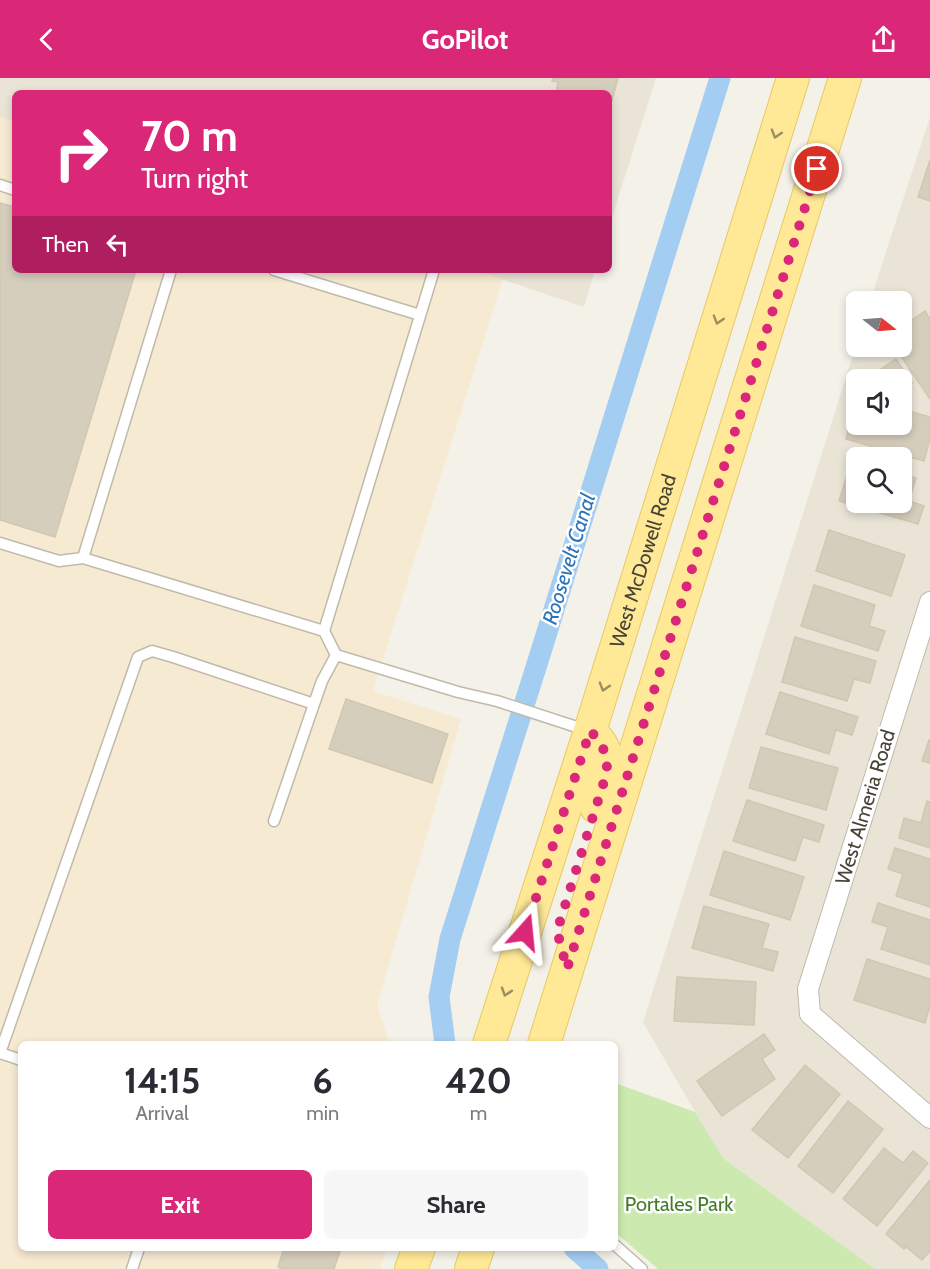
<!DOCTYPE html>
<style>
body{margin:0;font-family:Cabin,sans-serif;background:#f7f7f7;color:#2b2b33;height:100vh;display:flex;flex-direction:column;font-size:22px;white-space:nowrap}
*{box-sizing:border-box;margin:0}
p{font-size:20px;color:#7c7c81}
.icon{flex:none;width:33px;height:33px;fill:none;stroke:currentColor;stroke-width:2;stroke-linecap:round;stroke-linejoin:round}
.map{position:relative;flex:1;overflow:hidden}
.panel{position:absolute;left:18px;top:963px;width:600px;height:210px;display:flex;flex-direction:column;background:#fff;border-radius:9px;box-shadow:0 3px 9px #0003}
.panel>*{flex:none}
.hud{position:absolute;left:12px;top:12px;width:600px;height:183px;border-radius:9px;box-shadow:0 3px 9px #0003;background:#db2777;color:#fff;overflow:hidden}
.needle{width:39px;rotate:107deg}
.tools{position:absolute;left:846px;top:213px;display:grid;gap:12px}
.tools a{display:grid;place-items:center;width:66px;height:66px;border-radius:9px;background:#fff;box-shadow:0 3px 9px #0003;font-size:30px}
.pin{position:absolute;display:grid;place-items:center;width:51px;height:51px;color:#fff;margin:-26px;border:3px solid #fff;border-radius:50%;box-shadow:0 2px 6px #0007}
.me{position:absolute;width:66px;margin:-33px;rotate:18deg;stroke-linejoin:round;filter:drop-shadow(0 0 4px #0008)}
.turn{display:flex;align-items:center;gap:21px;height:126px;padding:0 30px;font-size:27px}
.turn .icon{width:78px;height:78px;stroke-width:2.5}
.turn b{display:block;font-size:42px;line-height:51px}
.then{display:flex;align-items:center;height:57px;padding:0 30px;background:#0003;gap:12px;font-size:22px}
.eta{display:flex;justify-content:space-evenly;align-items:center;height:102px;text-align:center}
.eta b{font-size:36px;font-weight:800;line-height:42px}
.primary-button{display:flex;gap:12px;margin-top:auto;padding:12px 30px}
.primary-button a{flex:1;height:69px;border-radius:9px;background:#db2777;color:#fff;font-size:24px;font-weight:800;line-height:69px;text-align:center}
.primary-button a+a{background:#f7f7f7;color:#2b2b33}
header{display:flex;justify-content:space-between;align-items:center;height:78px;padding:0 30px;background:#db2777;color:#fff;font-size:27px;font-weight:800}
.map>svg:first-child{display:block}
.residential{fill:#e9e4d6;fill-rule:evenodd}
.commercial{fill:#f7ead3}
.green{fill:#cceab0}
.lines{fill:none;stroke-linecap:round;stroke-linejoin:round}
.canal{stroke:#a4cdf2;stroke-width:21}
.building{fill:#d6cebd;stroke:#d1c7b0;stroke-width:1.5}
.service-casing{stroke:#c0baab;stroke-width:13}
.minor-casing{stroke:#c0baab;stroke-width:22}
.primary-casing{stroke:#e7c964;stroke-width:34}
.service{stroke:#fff;stroke-width:10}
.minor{stroke:#fff;stroke-width:20}
.primary{stroke:#ffe997;stroke-width:32}
.oneway{stroke:#9a8e62}
.route{stroke:#db2777;stroke-width:10;stroke-dasharray:0 18}
.labels{text-anchor:middle;stroke-width:5;stroke-linejoin:round;paint-order:stroke}
.street-label{font-size:20px;fill:#484337;stroke:#fff}
.park-label{font-size:20px;fill:#427c28;stroke:#fff}
.water-label{font-size:21px;font-style:italic;fill:#2c73b8;stroke:#fff}
</style>
<header><svg class="icon" aria-label="back" viewBox="0 0 24 24"><path d="M15 5l-7 7 7 7"/></svg>GoPilot<svg class="icon" aria-label="share" viewBox="0 0 24 24"><path d="M12 15V3M7 8l5-5 5 5M5 13v7h14v-7"/></svg></header>
<div class="map">
<svg width="930" height="1191" viewBox="0 0 930 1191">
<rect width="100%" height="100%" fill="#f4f2e8"/>
<path class="residential" d="M0,0H656L609,149V15H15V44L0,39Z
M930,39V1191H875L723,1080L695,1034L643,944L856,267V268H902V224L870,223ZM856,302H902V346H856ZM856,380H902V424H856Z
M474,192H595L584,229Z"/>
<path class="commercial" d="M0,39L15,44V192H474L503,201L373,613L461,641L377,927L390,966H21V1170H387L380,1191H0Z"/>
<path class="green" d="M615,1005L695,1034L723,1080L875,1191H658L615,1154Z"/>
<g class="lines">
<path class="canal" d="M445,966L439,919L450,861L538,583L720,0
M574,1170L598,1191"/>
</g>
<path class="building" d="M553,0H618L612,22L609,21V15H556L558,4L552,3Z
M930,82V123L918,119Z
M0,125L15,129V192H136L55,459L0,442Z
M925,233L930,241V321L894,268H902V249Z
M896,281L912,305L902,312V302H887L881,291Z
M856,326V346H902V331L930,339V361L924,383L846,361Z
M852,381L856,382V424H902V396L916,400L909,423L924,428L918,446L839,423Z
M829,452L905,477L891,518L816,493Z
M814,507L875,527L869,548L885,553L878,573L801,548Z
M795,559L876,583L870,605L854,601L847,623L782,604Z
M780,614L858,639L852,657L836,652L829,676L766,656Z
M346,621L448,656L432,705L329,671Z
M929,662L930,663V685L922,683Z
M761,669L838,690L826,732L749,710Z
M747,722L824,747L819,764L803,759L795,783L733,763Z
M927,723L930,724V770L899,760L904,740L921,745Z
M895,770L930,781V829L896,818L903,796L888,791Z
M724,773L804,799L790,842L710,817Z
M878,825L930,842V887L881,871L888,849L872,844Z
M704,828L769,846L762,870L778,874L773,893L692,870Z
M867,881L930,901V928L925,945L854,922Z
M677,899L756,904L754,947L674,943Z
M764,956L775,972L762,981L775,1001L722,1038L697,1003Z
M805,987L840,1016L788,1080L752,1052Z
M848,1023L883,1051L833,1115L798,1088Z
M884,1070L903,1085L913,1073L928,1085L877,1148L843,1121Z
M930,1102V1173L922,1182L906,1169L904,1171L886,1156Z
M284,1170H341L334,1191H284L278,1189Z"/>
<g class="lines">
<g class="service-casing">
<path id="service" d="M0,107L15,112
M274,192L420,237
M0,465L59,483L83,480L324,553
M83,480L171,192
M336,577L324,553L434,192
M274,743L314,626
M0,975L138,579L152,573L173,579L314,626L322,603L336,577L458,614L497,623L589,653
M0,975L21,982
M615,1167L642,1191
M132,1191L139,1170"/>
</g>
<g class="minor-casing">
<path id="minor" d="M930,524L808,911L810,936L930,1040"/>
</g>
<g class="primary-casing">
<g id="primary">
<path d="M590,653C618,679 605,699 596,729"/>
<path id="s1" d="M489,966L590,653L793,0"/>
<path d="M544,966L845,0"/>
<path d="M411,1191L419,1170"/>
<path d="M471,1191L478,1170"/>
</g>
</g>
<use href="#service" class="service"/>
<use href="#minor" class="minor"/>
<use href="#primary" class="primary"/>
</g>
<defs><path id="oneway-chevron" d="M-2-3.5L2.5 0L-2 3.5" fill="none" stroke-width="1.6" stroke-linecap="round" stroke-linejoin="round" transform="scale(1.5)"/></defs>
<g class="oneway">
<use href="#oneway-chevron" transform="translate(776 56) rotate(107)"/>
<use href="#oneway-chevron" transform="translate(718 242) rotate(107)"/>
<use href="#oneway-chevron" transform="translate(604 609) rotate(107)"/>
<use href="#oneway-chevron" transform="translate(506 914) rotate(108)"/>
</g>
<g class="lines">
<path class="route" d="M525,854L590,653C603,665 607,676 607,694L557,853L567,891L817,91"/>
</g>
<g class="labels">
<g class="street-label">
<text dy="7" stroke="none"><textPath href="#s1" startOffset="507">West McDowell Road</textPath></text>
<text transform="translate(865 729) rotate(-73)" y="7">West Almeria Road</text>
</g>
<g class="park-label">
<text x="679" y="1133">Portales Park</text>
</g>
<g class="water-label">
<text transform="translate(569 481) rotate(-73)" y="7">Roosevelt Canal</text>
</g>
</g>
</svg>
<div class="tools">
<a><svg class="needle" viewBox="-14 -14 28 28"><path d="M0-13l5 13h-10z" fill="#e53935"/><path d="M0 13l5-13h-10z" fill="#7c7c81"/></svg></a>
<a><svg class="icon" aria-label="sound" viewBox="0 0 24 24"><path d="M4 9h4l5-4v14l-5-4H4zM17 9q2 3 0 6"/></svg></a>
<a><svg class="icon" aria-label="search" viewBox="0 0 24 24"><circle cx="10" cy="10" r="6"/><path d="M15 15l6 6"/></svg></a>
</div>
<div class="pin" style="left:817px;top:91px;background:#d93025"><svg class="icon" aria-label="arrive" viewBox="0 0 24 24"><path d="M6 21V4h12l-3 4 3 4H6"/></svg></div>
<svg class="me" style="left:525px;top:854px" viewBox="-20 -20 40 40"><path d="M0-17L14 15 0 8-14 15z" fill="#db2777" stroke="#fff" stroke-width="4"/></svg>
<div class="hud">
<div class="turn"><svg class="icon" aria-label="right" viewBox="0 0 24 24"><path d="M7 20v-9h11M14 6l5 5-5 5"/></svg><div><b>70 m</b>Turn right</div></div>
<div class="then">Then<svg class="icon" aria-label="left" viewBox="0 0 24 24"><path d="M17 20v-9H6M10 6l-5 5 5 5"/></svg></div>
</div>
<section class="panel">
<div class="eta">
<div><b>14:15</b><p>Arrival</p></div>
<div><b>6</b><p>min</p></div>
<div><b>420</b><p>m</p></div>
</div>
<div class="primary-button"><a>Exit</a><a>Share</a></div>
</section>
</div>
